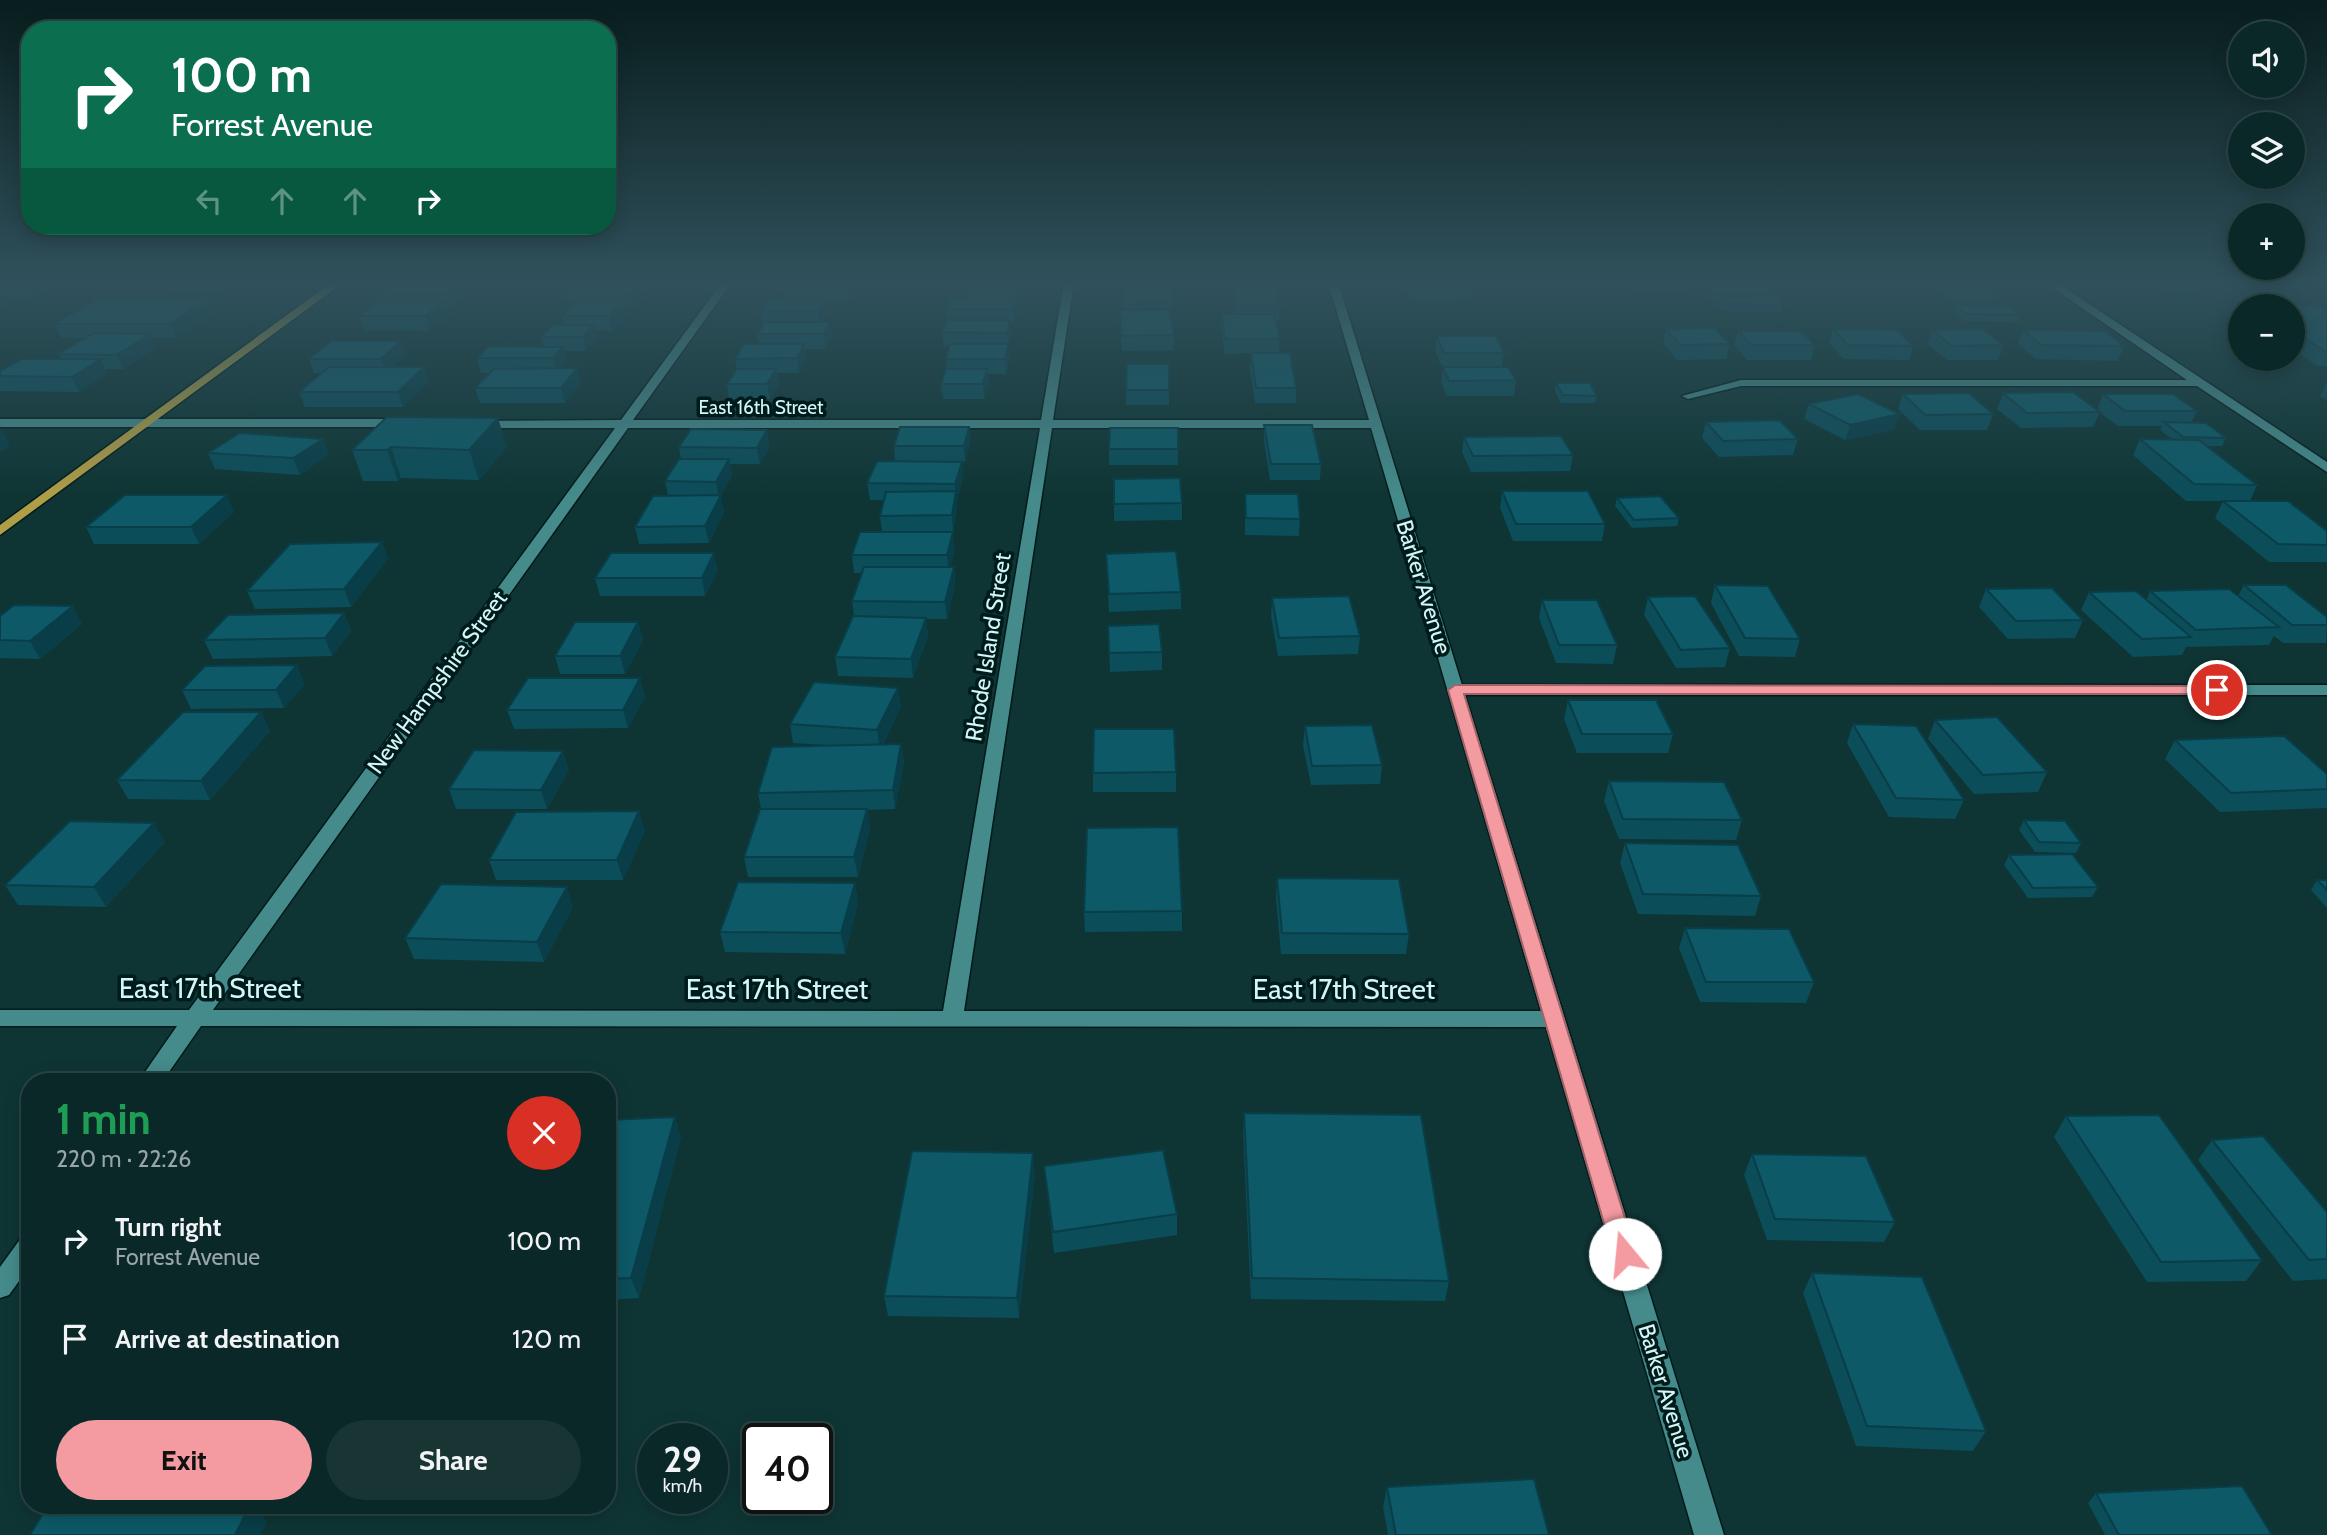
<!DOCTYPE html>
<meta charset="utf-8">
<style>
body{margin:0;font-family:Cabin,sans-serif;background:#183433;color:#f1f3f6;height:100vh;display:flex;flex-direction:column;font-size:26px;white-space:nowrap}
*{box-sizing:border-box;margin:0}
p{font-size:23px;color:#99a6a7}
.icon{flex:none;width:38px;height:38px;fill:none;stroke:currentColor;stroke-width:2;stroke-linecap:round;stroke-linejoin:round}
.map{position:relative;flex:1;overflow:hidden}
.drawer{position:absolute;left:21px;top:1073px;width:595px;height:441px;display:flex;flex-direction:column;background:#0a2827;border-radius:28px;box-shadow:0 4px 18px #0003,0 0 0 2px #2a4444}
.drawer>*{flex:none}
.top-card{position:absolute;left:21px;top:21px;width:595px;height:214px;border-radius:28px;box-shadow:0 4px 18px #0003,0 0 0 2px #2a4444;background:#0b6e4f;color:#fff;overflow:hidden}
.controls{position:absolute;left:2228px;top:21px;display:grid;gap:14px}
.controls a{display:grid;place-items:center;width:77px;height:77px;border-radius:50%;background:#0a2827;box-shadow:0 4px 18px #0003,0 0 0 2px #2a4444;font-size:35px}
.speed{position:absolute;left:637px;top:1423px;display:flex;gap:14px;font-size:35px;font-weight:700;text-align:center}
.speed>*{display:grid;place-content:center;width:91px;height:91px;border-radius:50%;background:#0a2827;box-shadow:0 4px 18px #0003,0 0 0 2px #2a4444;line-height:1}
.speed small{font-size:18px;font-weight:400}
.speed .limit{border:4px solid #111;border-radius:10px;background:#fff;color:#111}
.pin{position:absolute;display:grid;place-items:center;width:60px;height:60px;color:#fff;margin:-30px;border:4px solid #fff;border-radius:50%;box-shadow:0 2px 7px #0007}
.me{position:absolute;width:77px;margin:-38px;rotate:343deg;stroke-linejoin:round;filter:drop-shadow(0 0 5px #0008)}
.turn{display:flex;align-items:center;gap:24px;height:147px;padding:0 35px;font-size:32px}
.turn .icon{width:91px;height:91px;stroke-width:2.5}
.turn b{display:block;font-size:49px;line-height:60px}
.lanes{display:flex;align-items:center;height:66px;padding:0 35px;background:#0003;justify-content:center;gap:35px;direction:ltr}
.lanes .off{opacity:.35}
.round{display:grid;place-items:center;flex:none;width:74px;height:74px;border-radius:37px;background:#183433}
.summary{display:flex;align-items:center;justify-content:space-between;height:119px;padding:0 35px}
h1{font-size:42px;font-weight:700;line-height:52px;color:#1e9e55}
.primary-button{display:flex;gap:14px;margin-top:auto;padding:14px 35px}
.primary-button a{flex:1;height:80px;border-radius:42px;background:#f49aa1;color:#111;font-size:28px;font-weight:700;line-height:80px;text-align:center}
.primary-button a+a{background:#183433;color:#f1f3f6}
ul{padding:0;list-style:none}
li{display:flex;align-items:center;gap:21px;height:98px;padding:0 35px}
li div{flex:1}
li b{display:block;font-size:26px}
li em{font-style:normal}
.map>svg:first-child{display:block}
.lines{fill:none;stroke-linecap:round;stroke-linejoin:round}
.minor-casing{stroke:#041a1a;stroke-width:3}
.major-casing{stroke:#041a1a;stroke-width:3}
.minor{fill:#458b8b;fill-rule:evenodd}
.major{fill:#b09e47;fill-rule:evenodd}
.wall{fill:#0b4d59}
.shaded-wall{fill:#093e48}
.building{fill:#0d5967;stroke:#093e48;stroke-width:2}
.route{fill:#f49aa1;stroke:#9f6469;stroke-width:2}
.labels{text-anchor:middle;stroke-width:7;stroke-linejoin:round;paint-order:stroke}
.far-street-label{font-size:19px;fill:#d4f6f5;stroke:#001b1b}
.street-label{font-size:23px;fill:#d4f6f5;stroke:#001b1b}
.near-street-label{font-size:28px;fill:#d4f6f5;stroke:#001b1b}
</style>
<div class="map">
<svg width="2327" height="1535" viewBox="0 0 2327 1535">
<rect width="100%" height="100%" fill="#0e3534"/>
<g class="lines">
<g class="minor-casing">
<path id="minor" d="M722,282H732L633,420H1041L1064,282H1074L1053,420H1369L1328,282H1338L1462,685H2327V695H1465L1724,1535H1694L1546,1027L201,1026L162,1082H138L177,1026H0V1010H189L615,428H476L472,427V421L621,420ZM628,428H1040L943,1011L213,1010ZM1052,428H1371L1541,1011H964Z
M2044,282H2056L2327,462V472L2197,386H1741L1688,399L1682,396L1741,380H2187Z
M0,419H402L408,423L402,427H0Z
M30,1235V1266L9,1295L0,1298V1267L21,1238Z"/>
</g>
<g class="major-casing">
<path id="major" d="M332,282H344L0,535V525Z"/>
</g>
<use href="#minor" class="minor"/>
<use href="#major" class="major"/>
</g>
<path class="wall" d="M0,282H59L32,297H3L5,302L0,305Z
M168,282H231L214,293H173Z
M391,282H471L464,288L465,295L450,308H447L449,314L429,331L364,330L359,316L378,302L376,294Z
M577,282H654L644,293H643V296L633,307H624L626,315L612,331L595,330L597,339L586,351H564L567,361L561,368H577L581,383L565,403H480L475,388L490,373H481L477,358L544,347L541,337L564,325L561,316L571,307H570L566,293Z
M786,282H852L853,292L848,301H825L827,312L822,322H830L832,336L826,349H804L806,358L799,373H777L779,384L770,399H729L727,384L737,369L735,359L759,344L757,334L763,324L761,312L785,299L783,288Z
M968,282H1019L1017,283V292L1016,298L1017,312L1014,323H1010L1011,335L1008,345L1009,358L1006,374H988L989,384L984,399H943L941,384L947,369L946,359L949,347H944L942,332L947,320L946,309L966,298L965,291Z
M1124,282L1172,303V317H1171L1174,335V350L1122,351L1119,310H1125Z
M1407,282H1469L1471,287L1469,300L1411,301L1406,288Z
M1627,282H1688L1690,285L1688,291H1632Z
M1699,282H1763L1765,285V286L1774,295V296L1783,305L1781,312L1722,311L1715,303L1716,301H1714L1707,293L1708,291H1706Z
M1934,282H1983L1999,293L1997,300L1955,301L1934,285Z
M2151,282H2198L2192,294L2163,290Z
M1232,284L1280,306L1279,320H1275L1280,339L1279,353L1296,388V403H1255L1250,368L1251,353L1225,354L1221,328V314H1234L1232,297Z
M210,298L215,312L176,338H152L156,348L123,369H105L107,374L79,392L0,391V371L61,359L58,354L85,338H61L54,324Z
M2251,304L2318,306L2327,311V366H2318L2292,349V306H2250Z
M1956,306L2020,315L2018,322L1964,321L1954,313Z
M1666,329L1730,344L1726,359L1677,360L1663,343Z
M1833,329L1913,346L1909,360L1844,359L1829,343Z
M1932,330L2003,345L1998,360H1947L1927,344Z
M2023,330L2124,346L2118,361L2036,359L2018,344Z
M1738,331L1815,345L1811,360H1747L1734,345Z
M1437,336L1504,353L1502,367L1516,380L1514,396H1447L1441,382L1443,368L1435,351Z
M401,341L406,356L393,367L429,382L403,407H305L299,392L322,373H314L309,359Z
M1169,364V405H1126V390Z
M2327,382V400L2320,396Z
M1556,383L1597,396L1595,403H1561L1555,391Z
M2003,393L2100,412L2093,427L2021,428L1997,409Z
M1903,394L1993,414L1987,430H1920L1898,409Z
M2103,394L2197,411L2191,423L2226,438L2222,446H2207L2257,485L2250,501L2327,531V562H2269L2215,518L2223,501H2186L2133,455L2140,439H2172L2160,430L2162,426H2118L2097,410Z
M1809,404L1894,430L1845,440L1804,419Z
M387,417L507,447L479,480L401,478L398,481H363L352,450Z
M1706,422L1798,439L1793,455L1719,457L1702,438Z
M1264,425L1321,464L1320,480H1270L1264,441Z
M969,427L970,442L965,462H962L963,478L957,499V508L953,532H946L955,549L950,567H954L955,585L947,619H926L928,636L913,678L838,676L835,657L854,616L852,601L862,573H854L852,555L882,532L880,516L884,500H870L867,483L895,461L894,446Z
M1178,428V465H1109V449Z
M1464,437L1573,455L1570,471L1471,472L1462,452Z
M770,446L760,464H730L732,476L720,495L724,512L709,543L639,544L635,527L668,496L665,481L681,459L679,447Z
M208,453L329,454L300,475L215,469Z
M1502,491L1605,524L1602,541H1513L1500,508Z
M1245,494L1300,519L1299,536L1245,535Z
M1617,498L1679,518L1677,526L1632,528L1615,506Z
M1182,503V520L1114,521V504Z
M234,512L199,544H94L86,527Z
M382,542L388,559L351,607L255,609L247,591Z
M1106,554L1181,592V609L1109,612Z
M718,570L705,596H600L595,578Z
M1715,585L1800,639L1795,657L1739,656L1711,603Z
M2244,585L2327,617L2326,643H2283L2274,636L2269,645L2186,647L2182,655L2133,657L2081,610L2089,592L2147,599L2150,591L2238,596Z
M1986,589L2083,620L2075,638L2008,639L1979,607Z
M1648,597L1730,648L1725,667L1676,668L1644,615Z
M1272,598L1360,636L1358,654L1278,656L1271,616Z
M1542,600L1617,645L1613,664L1556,663L1539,618Z
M344,613L351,631L332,656L213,659L204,640Z
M0,616L82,624L40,659L0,658Z
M638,622L643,640L625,674H560L555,656Z
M1108,626L1162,652V670L1110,672Z
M640,678L645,697L628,728L514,729L507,710Z
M305,684L284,708L191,709L182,690Z
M898,688L901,707L883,744H901L904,763L895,809L867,810L870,829L858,877H748L744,857L761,809L758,793L827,745L793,743L790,724Z
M1568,700L1673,734L1668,753H1577L1564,719Z
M261,712L270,731L210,800L128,799L117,780Z
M1935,720L2047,772L2038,792L1974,794L1928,739Z
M1853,724L1964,800L1955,819L1889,817L1847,743Z
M1305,726L1382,765L1380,784L1311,785L1303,746Z
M2175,740L2327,774V808L2220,812L2165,759Z
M569,770L547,809H456L449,789Z
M1176,772V792H1093V773Z
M1609,781L1742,820L1736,840L1619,839L1604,801Z
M2024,820L2081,843L2076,853L2035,852L2019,830Z
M645,831L623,880H496L489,860Z
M165,842L106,907L18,905L5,885Z
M1625,843L1761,896L1755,916L1638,914L1620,863Z
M2009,855L2098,887L2092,897L2028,898L2004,865Z
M1277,878L1409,934L1406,954H1281L1276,898Z
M2317,880H2327V908L2311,890Z
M855,883L858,903L845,954L725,952L720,932Z
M573,907L544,962L414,959L405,938Z
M1182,911V931L1085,932L1084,912Z
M1685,928L1814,982L1806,1003L1700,1002L1679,948Z
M1244,1113L1449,1281L1445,1301L1251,1299L1243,1134Z
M2066,1116L2262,1260L2246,1281L2147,1282L2054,1137Z
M607,1120L681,1137L639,1298L607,1300Z
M2212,1140L2327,1212V1279L2293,1281L2198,1160Z
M1752,1154L1895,1222L1884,1242L1767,1240L1744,1175Z
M1044,1166L1177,1214V1235L1054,1253Z
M1035,1174L1019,1318L888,1316L884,1296Z
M1812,1273L1986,1431L1973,1451L1856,1446L1803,1293Z
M1387,1487L1549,1535H1388L1383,1507Z
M2096,1493L2272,1535H2105L2088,1503Z"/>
<path class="shaded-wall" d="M27,282H59L32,297L26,283Z
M210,282H231L214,293Z
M460,282H462L465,295L450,308L446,294Z
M463,282H471L464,288Z
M640,282L643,296L633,307L630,294Z
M642,282H654L644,293Z
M849,282H852L853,292L848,301L847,288Z
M1016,282H1017V292L1015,303L1016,298L1017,312L1014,323L1013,291Z
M0,290L5,302L0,305Z
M210,298L215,312L176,338L170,324Z
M825,299L827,312L820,325L818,311Z
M444,300L449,314L429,331L425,316Z
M623,301L626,315L612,331L609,316Z
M1010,320L1011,335L1008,345L1009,358L1006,374L1005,359L1008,347L1007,333Z
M830,322L832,336L826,349L824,334Z
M593,325L597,339L586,351L583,337Z
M150,334L156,348L123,369L116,355Z
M401,341L406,356L386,374L381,359Z
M804,344L806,358L799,373L797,358Z
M563,347L567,361L557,373L553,358Z
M101,359L107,374L79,392L72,377Z
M424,367L429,382L403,407L398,392Z
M577,368L581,383L565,403L561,388Z
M776,369L779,384L770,399L767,384Z
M987,369L989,384L984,399L983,384Z
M1899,414L1894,430L1845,440L1850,425Z
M498,418L507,447L479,480L469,450Z
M969,427L970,442L965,462L964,446Z
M2,430L10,446L0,452V431Z
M767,430L770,446L760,464L757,448Z
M323,439L329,454L300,475L293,458Z
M391,447L401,478L398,481L387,450Z
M729,459L732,476L719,498L716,482Z
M962,462L963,478L957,499V508L953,532L952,515L956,493L955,484Z
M227,495L234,512L199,544L191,527Z
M721,495L724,512L709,543L705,526Z
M953,532L955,549L949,573L947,555Z
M382,542L388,559L351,607L344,589Z
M714,553L718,570L705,596L702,578Z
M954,567L955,585L947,619L945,602Z
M73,606L82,624L40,659L30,641Z
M344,613L351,631L332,656L325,638Z
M926,618L928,636L913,678L911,659Z
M638,622L643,640L625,674L620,656Z
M297,665L305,684L284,708L276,690Z
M640,678L645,697L628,728L623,710Z
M898,688L901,707L880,749L877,730Z
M261,712L270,731L210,800L201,781Z
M901,744L904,763L895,809L893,790Z
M563,751L569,770L547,809L541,790Z
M867,809L870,829L858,877L854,857Z
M639,811L645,831L623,880L617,860Z
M154,823L165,842L106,907L94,887Z
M855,883L858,903L845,954L841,933Z
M567,887L573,907L544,962L537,942Z
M675,1117L681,1137L639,1298L631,1278Z
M1033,1153L1035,1174L1019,1318L1017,1298Z
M250,1505H254L267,1522L261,1535H235Z"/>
<path class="building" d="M0,282H27L26,283Z
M391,282H460L446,294H376Z
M577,282H640L630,294L566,293Z
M786,282H849L847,288H783Z
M968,282H1016L1013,291H965Z
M1124,282H1170L1172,303L1124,304Z
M1411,282H1469L1471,287H1413Z
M1633,282H1688L1690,285L1634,284Z
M1706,282H1763L1765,285H1708Z
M1942,282H1983L1999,293L1957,294Z
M1232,284H1275L1280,306H1235Z
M1709,286H1766L1774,295L1716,294Z
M1717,296H1776L1783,305L1724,304Z
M99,298H210L170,324H54Z
M951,298H1016L1013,309H946Z
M769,299H825L818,311L761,312Z
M381,300H444L425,316H359Z
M577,301H623L609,316H561Z
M2251,304L2318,306L2327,311V351H2325L2292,330V306H2254Z
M1956,306H2009L2020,315L1967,314Z
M1169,309L1174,335L1122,336L1119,310Z
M1221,314H1274L1280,339H1225Z
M947,320H1010L1007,333L942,332Z
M765,322H830L824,334H757Z
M552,325H593L583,337H541Z
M1715,328L1730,344L1680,345L1666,329Z
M1833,329L1897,330L1913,346L1848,345Z
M1982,329L2003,345L1952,346L1932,330Z
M2023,330L2104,331L2124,346L2041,345Z
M1738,331H1800L1815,345H1751Z
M94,333L150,334L116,355L58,354Z
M1437,336H1496L1504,353H1444Z
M331,341H401L381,359H309Z
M744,344H804L797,358L735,359Z
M950,344H1008L1005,359H946Z
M488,347H563L553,358H477Z
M1251,353H1290L1296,388H1256Z
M22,359H101L72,377L0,376V371Z
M1127,364H1169V390H1126Z
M329,367H424L398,392H299Z
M1443,367H1508L1516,380L1449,381Z
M577,368L561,388H475L494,369Z
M737,369H776L767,384H727Z
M946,369H987L983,384H941Z
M1556,383H1590L1597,396L1563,395Z
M2073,392L2100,412L2027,413L2003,393Z
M1969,393L1993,414L1925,415L1903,394Z
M1858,394L1899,414L1850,425L1809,404Z
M2103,394H2173L2197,411H2125Z
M387,417L498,418L469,450L391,447L387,450H352Z
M1779,420L1798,439L1723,441L1706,422Z
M2164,422L2206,423L2226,438L2183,437Z
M1264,425H1312L1321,464H1271Z
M900,427H969L964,446H894Z
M1110,428H1178V449H1109Z
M691,429L767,430L757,448L679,447Z
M240,433L323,439L293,458L208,453Z
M1561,436L1573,455L1473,456L1464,437Z
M2140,439L2199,440L2257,485L2194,484Z
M679,459H729L716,482L665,481Z
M877,461L962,462L955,484L867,483Z
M1180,478L1182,503L1114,504V479Z
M956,491L952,515L880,516L886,492Z
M1502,491H1588L1605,524H1516Z
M1245,494H1298L1300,519L1246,518Z
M125,495H227L191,527H86Z
M721,495L705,526L635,527L653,496Z
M1660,496L1679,518L1634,520L1617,498Z
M2223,501H2288L2327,531V545L2278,544Z
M860,532H953L947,555H852Z
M382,542L344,589L247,591L290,544Z
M1176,551L1181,592L1109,594L1106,554Z
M611,553H714L702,578H595Z
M864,567H954L945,602L852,601Z
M1715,585L1768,586L1800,639L1745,638Z
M2244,585H2286L2327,617V625H2292Z
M2052,588L2083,620L2016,621L1986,589Z
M2229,589L2279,627L2196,630L2150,591Z
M2136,591L2191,637L2142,639L2089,592Z
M1349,596L1360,636L1279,638L1272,598Z
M1695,596L1730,648L1681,650L1648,597Z
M1542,600H1597L1617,645H1559Z
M14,605L73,606L30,641L0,640V616Z
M344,613L325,638L204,640L228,615Z
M853,616L926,618L911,659L835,657Z
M575,622H638L620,656H555Z
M1159,624L1162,652L1109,653L1108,626Z
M297,665L276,690H182L205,666Z
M528,678H640L623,710H507Z
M814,682L898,688L877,730L790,724Z
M1568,700H1656L1673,734H1582Z
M183,712H261L201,781L117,780Z
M1997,717L2047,772L1983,775L1935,720Z
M1853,724L1916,726L1964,800L1896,798Z
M1372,725L1382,765L1312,766L1305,726Z
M1094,729H1174L1176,772L1093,773Z
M2284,736L2327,774V789L2231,793L2175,740Z
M901,744L893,790L758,793L772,747Z
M474,750L563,751L541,790L449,789Z
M1609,781L1724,782L1742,820L1623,819Z
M760,809H867L854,857H744Z
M639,811L617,860H489L516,812Z
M2024,820L2065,821L2081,843L2039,842Z
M70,821L154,823L94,887L5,885Z
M1178,827L1182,911L1084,912L1087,828Z
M1625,843L1738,845L1761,896L1643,894Z
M2072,854L2098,887L2033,888L2009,855Z
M1277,878L1399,879L1409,934L1282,933Z
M2317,880H2327V890Z
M738,882L855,883L841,933L720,932Z
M441,884L567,887L537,942L405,938Z
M1685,928L1789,929L1814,982H1706Z
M1244,1113L1421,1115L1449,1281L1252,1278Z
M2159,1115L2262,1260L2161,1262L2066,1116Z
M675,1117L631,1278L607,1279V1120Z
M2263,1136L2327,1212V1259L2309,1260L2212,1140Z
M1163,1150L1177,1214L1053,1232L1044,1166Z
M912,1151L1033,1153L1017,1298L884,1296Z
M1752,1154L1866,1156L1895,1222L1775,1219Z
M1812,1273L1922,1277L1986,1431L1867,1426Z
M1534,1479L1549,1535H1396L1387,1487Z
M2242,1486L2272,1535H2119L2096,1493Z
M48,1505H250L235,1535H30Z"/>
<linearGradient id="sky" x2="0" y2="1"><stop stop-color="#081d1d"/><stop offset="0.57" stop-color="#30515c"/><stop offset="1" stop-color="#30515c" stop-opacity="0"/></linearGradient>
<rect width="2327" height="497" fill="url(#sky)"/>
<path class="route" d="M1455,685L2217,686L2224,690L2217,694H1464L1636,1254L1633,1261L1625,1264L1616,1261L1613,1254L1448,690Z"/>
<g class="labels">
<g class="far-street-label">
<text x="761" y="414">East 16th Street</text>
</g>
<g class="street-label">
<text transform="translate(1424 587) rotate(73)" y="8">Barker Avenue</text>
<text transform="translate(988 647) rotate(-81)" y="8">Rhode Island Street</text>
<text transform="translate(437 682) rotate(-54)" y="8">New Hampshire Street</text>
<text transform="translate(1666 1391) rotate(73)" y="8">Barker Avenue</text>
</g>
<g class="near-street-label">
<text x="210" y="998">East 17th Street</text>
<text x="777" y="999">East 17th Street</text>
<text x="1344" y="999">East 17th Street</text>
</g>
</g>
</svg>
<div class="controls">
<a><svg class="icon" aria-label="sound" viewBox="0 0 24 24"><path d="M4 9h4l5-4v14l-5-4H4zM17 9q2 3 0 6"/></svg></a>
<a><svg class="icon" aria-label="layers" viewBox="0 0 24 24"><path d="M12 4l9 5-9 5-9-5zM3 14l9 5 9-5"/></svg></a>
<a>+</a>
<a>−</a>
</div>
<div class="speed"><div>29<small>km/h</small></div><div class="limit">40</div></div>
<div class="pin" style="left:2217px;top:690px;background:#d93025"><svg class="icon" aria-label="arrive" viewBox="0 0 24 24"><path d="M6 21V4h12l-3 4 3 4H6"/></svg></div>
<svg class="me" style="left:1625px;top:1254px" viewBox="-20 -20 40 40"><circle r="19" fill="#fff"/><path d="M0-13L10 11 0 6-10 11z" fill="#f49aa1"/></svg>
<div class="top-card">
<div class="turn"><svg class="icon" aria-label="right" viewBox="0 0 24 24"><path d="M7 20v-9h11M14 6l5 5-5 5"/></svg><div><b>100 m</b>Forrest Avenue</div></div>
<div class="lanes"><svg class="icon off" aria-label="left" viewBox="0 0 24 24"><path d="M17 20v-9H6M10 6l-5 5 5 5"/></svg><svg class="icon off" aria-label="ahead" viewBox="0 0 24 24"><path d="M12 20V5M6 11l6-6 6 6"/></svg><svg class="icon off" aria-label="ahead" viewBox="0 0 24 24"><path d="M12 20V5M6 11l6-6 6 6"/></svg><svg class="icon" aria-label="right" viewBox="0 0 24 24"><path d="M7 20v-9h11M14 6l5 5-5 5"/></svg></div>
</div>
<section class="drawer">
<div class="summary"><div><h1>1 min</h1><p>220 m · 22:26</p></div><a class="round" style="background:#d93025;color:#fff"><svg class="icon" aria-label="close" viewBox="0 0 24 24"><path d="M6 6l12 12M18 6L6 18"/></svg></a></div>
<ul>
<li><svg class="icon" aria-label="right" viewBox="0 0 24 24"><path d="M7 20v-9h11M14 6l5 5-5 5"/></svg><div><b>Turn right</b><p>Forrest Avenue</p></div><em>100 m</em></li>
<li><svg class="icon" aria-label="arrive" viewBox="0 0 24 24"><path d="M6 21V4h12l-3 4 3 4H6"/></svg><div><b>Arrive at destination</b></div><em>120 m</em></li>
</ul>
<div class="primary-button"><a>Exit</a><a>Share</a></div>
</section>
</div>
